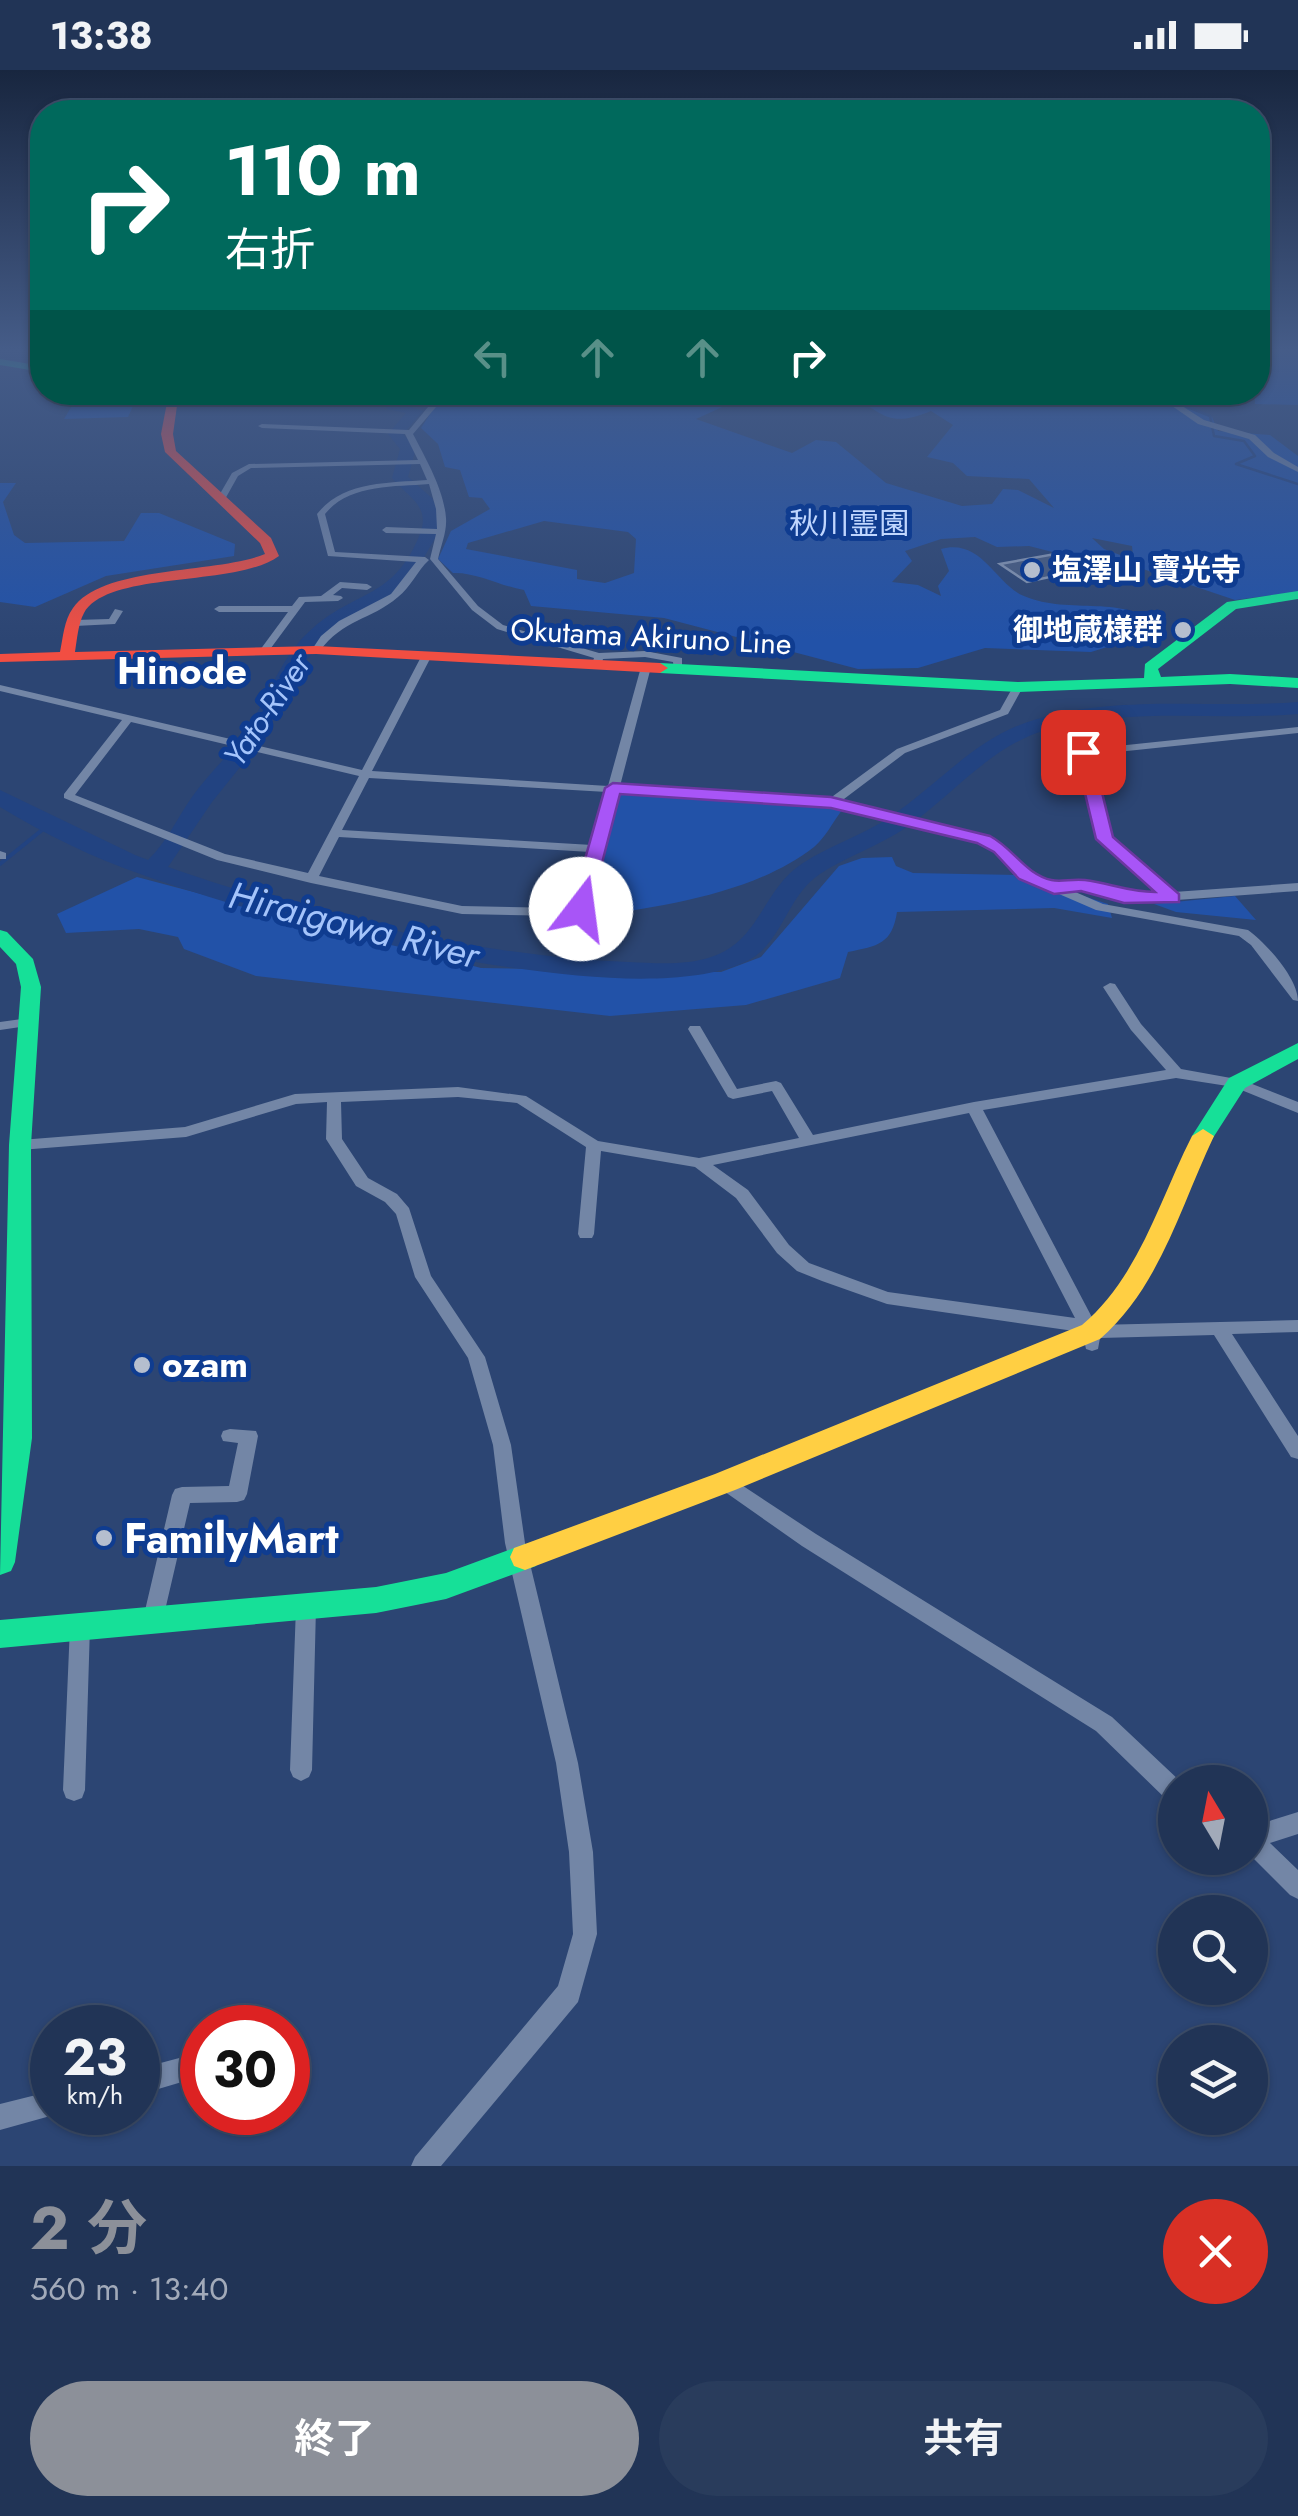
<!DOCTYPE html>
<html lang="ja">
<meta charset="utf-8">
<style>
body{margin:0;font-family:Jost,"Noto Sans JP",sans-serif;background:#293c5c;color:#f1f3f6;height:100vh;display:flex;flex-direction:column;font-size:38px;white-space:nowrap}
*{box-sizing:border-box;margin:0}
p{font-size:32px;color:#a2aab9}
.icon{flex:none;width:55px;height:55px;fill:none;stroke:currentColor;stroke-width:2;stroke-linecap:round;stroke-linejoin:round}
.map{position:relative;height:2096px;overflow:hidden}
.details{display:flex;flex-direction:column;background:#213456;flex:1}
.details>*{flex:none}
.top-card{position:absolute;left:30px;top:30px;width:1240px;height:305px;border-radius:40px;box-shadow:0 2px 8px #0004,0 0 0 2px #3e4f6c;background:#00695c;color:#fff;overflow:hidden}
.needle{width:65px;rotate:350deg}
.controls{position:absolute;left:1158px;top:1695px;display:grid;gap:20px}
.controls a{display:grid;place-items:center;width:110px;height:110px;border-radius:50%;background:#213456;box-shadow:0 2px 8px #0004,0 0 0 2px #3e4f6c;font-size:50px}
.speed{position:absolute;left:30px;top:1935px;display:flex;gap:20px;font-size:50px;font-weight:700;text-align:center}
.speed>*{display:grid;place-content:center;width:130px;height:130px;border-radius:50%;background:#213456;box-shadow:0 2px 8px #0004,0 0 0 2px #3e4f6c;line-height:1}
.speed small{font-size:25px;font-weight:400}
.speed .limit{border:15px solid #d22;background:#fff;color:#111}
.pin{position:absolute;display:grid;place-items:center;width:85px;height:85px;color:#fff;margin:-42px;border-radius:20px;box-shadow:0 5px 15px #0006}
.me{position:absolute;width:110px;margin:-55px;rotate:15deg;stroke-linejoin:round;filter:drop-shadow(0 0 8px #0008)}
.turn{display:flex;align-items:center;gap:35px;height:210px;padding:0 30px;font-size:45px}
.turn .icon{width:130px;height:130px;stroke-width:2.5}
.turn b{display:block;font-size:70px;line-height:85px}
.lanes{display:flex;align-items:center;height:95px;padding:0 30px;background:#0003;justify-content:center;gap:50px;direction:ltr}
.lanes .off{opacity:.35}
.round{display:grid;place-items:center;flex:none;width:105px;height:105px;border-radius:52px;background:#293c5c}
.overview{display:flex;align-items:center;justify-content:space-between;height:170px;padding:0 30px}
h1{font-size:60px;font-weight:700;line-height:75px;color:#8c9099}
.cta{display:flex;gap:20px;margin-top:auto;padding:20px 30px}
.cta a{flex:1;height:115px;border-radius:60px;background:#8c9099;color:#fff;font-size:40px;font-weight:700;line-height:115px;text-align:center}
.cta a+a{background:#293c5c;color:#f1f3f6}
.status{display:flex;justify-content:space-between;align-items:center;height:70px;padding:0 50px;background:#213456;direction:ltr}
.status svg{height:28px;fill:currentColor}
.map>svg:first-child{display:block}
.green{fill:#2252a8;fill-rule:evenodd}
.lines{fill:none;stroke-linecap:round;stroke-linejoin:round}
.stream-far1{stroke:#224381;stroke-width:2.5}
.stream{stroke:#224381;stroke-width:4}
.river{fill:#224381;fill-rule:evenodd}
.building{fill:#485c81;stroke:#8898b4;stroke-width:2.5}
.street{fill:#7386a6;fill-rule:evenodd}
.fast{fill:#16e098;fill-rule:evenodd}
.slow{fill:#ffcf43;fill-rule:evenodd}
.jam{fill:#f24e42;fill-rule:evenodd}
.route{fill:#a855f7;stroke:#6d37a1;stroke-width:2.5}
.poi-dot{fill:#b5bece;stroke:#0f3c90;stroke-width:4}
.labels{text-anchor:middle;stroke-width:10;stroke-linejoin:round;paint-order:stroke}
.far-park-label{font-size:30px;fill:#c0d6fe;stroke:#0f3c90}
.far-poi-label{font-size:30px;font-weight:bold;fill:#fff;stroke:#0f3c90;text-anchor:start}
.far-street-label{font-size:30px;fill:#fff;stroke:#0f3c90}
.far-water-label{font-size:32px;font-style:italic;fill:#a4c4fb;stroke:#0f3c90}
.poi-label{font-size:35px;font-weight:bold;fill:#fff;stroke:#0f3c90;text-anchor:start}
.far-district-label{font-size:38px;font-weight:bold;fill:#fff;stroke:#0f3c90}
.water-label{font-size:38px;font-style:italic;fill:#a4c4fb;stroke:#0f3c90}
.near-poi-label{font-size:42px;font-weight:bold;fill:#fff;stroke:#0f3c90;text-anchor:start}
</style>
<div class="status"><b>13:38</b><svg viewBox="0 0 49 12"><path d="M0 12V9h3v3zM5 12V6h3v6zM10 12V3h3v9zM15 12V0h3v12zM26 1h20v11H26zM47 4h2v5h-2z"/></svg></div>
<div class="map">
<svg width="1298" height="2096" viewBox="0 0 1298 2096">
<rect width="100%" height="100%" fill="#2c4573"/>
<path class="green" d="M1258,277H1298V335L1255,334V328L1239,323L1258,322Z
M433,323H753L696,349L792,383L816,370L836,372L886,413L962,436L992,434L1003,419L1018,420L1054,438L1029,409L967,406L953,393L927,387L953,355L931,341C887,359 884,343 846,323H1191L1171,327L1212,347L1218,361L1270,365L1298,386V522L1235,530L1134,496L1132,476L1092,468L1104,479L1131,489L1132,497L1124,494L1115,498L1029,476L997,477L975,467L941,469L905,481L912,491L892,512L918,515L941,526L938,516L949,501L941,479C982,468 995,514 1024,526C1071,546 1123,522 1165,559L1091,582L985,578L918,598L858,599L664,548L531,536L524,520C500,516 476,502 453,503L438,489L451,461L490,439L482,428L469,427L460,400L445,397L438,374L421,358L438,332ZM544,451L628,462L636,469L634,503L605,513L577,509V500L466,479L468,473Z
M135,332L128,347L64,349L73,334Z
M0,413H16L3,432L14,465L25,473L124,471L141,443H159L235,474L234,486L106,506L35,537L0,532Z
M619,723L799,732L842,740C833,752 825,768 814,777C752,825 661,836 586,848Z
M892,787L896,796L913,803L1019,805L1108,834L1112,848L1054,838L897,842C892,874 878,876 848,882L840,908L746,935L610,946L256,906L184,879L178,867L139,859L66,863L57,844L137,807L481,898L721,902L761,887L839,796L862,788Z
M1235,826L1256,850L1176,842L1154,834Z"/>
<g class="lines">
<path class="stream-far1" d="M1178,322L1175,332L1210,346L1214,366L1244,371L1255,386L1236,394L1298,414"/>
<path class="stream" d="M0,794L47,756"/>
<path class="river" d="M372,322H391L399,333L423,341L403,364L416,378L408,407L432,428L440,445L437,465L406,518L327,565L306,591L265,666L212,732L168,797C305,845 484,887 628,892C654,893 685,896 711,887C761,871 762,819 803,793C831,775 863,765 890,747C939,714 976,667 1034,650C1119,624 1211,639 1298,632V644C1216,651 1129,637 1049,659C991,675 954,724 907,757C879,776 847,786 820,804C785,827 783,876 743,893C620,946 271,851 143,805C93,788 45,764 0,737V720L135,785L148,790C167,772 177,748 192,727C208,704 230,685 246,661C268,628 282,584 313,558C356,520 394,529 420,464C431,436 408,427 392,408L400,379L388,364L406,343L387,339L384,330Z"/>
</g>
<path class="building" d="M1055,484L1084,494L1092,493L1123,509L1102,514L1077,501L1027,512L1000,494Z"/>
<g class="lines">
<path class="street" d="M428,322H435L436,337L413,364C426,389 444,420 446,448C447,462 441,475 438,489L478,536L503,555L599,583L645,581L682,588V600H674L673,592L645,587L603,589L601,596L597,597L592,594L594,588L497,559L472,540L430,489L436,464L386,463L382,460L386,457L437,459L436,439L429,414C393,417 349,414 325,444L335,482L425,487L429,490C417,501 411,517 398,527C370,551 344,548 319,582H313V578L321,566L339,551L391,524L416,492L328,486L317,444C343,411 388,413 427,410L420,394L251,398L238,406L224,431L217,429L232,403L249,394L418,390L405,364L262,358L258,356L262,354L409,360L428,337Z
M1162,322H1169L1168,327L1204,350L1255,365L1274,383L1298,397V402L1268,387L1249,369L1198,354L1162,329Z
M340,512L367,514L372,517L367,520L342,518L333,525L341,526L343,528L338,531L305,532L268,582L265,583L260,580L288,542H219L214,539L219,536H292L299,527L321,526Z
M115,539L123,541L115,554L75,556L70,553L75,550L109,549Z
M427,582L432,585L372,701L608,716L641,597L646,594L651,597L620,716L829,729L897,679L1000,640L1014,615H1022L1023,617L1008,644L905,683L840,732L988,766L1004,776L1030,802L1062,816L1082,811L1136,825L1160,823L1099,769L1078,682L1079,680L1298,657V663L1089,685L1111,768L1174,822L1298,813V821L1136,833L1082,819L1073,821L1103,834L1248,860C1266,873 1298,908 1298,931L1293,930L1251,875L1239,866L1096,840L1022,808L996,782L980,772L831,736L618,723L587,839L585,842L564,846L462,844L311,813L217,790L64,728V724L122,650L0,621V615L362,700L422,585ZM131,652L359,706L308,803L225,784L75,725ZM369,708L607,722L592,775L342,760ZM339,767L590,782L575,836L564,838L462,836L319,806Z
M0,781L6,783V789H0Z
M1110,913L1115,914L1141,954L1181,999L1242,1010L1298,1032V1043L1234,1017L1176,1008L983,1040L1096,1255L1298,1250V1262L1232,1264L1298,1366V1389L1291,1387L1214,1265L1100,1268L1098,1279L1092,1281L1086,1279L1083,1265L1074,1261L887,1234L822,1211L797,1201L777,1183L736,1128L695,1097L601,1081L594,1164L592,1168H580L578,1164L586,1077L517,1033L458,1027L341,1032L342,1069L368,1108L397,1124L409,1138L431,1206L485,1287L511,1375L525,1473L578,1693L593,1782L597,1864L578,1932L441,2096H411L415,2087L558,1916L573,1864L569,1782L556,1693L505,1473L493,1375L468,1288L415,1207L396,1144L385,1132L356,1116L326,1069L327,1032L296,1034L186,1067L20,1080L12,1075L20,1070L185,1057L295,1024L458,1017L526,1026L598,1071L699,1088L799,1068L772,1021L733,1029L728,1027L688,959L690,956H700L737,1019L776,1011L781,1013L813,1065L974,1032L1166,1000L1131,960L1103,917ZM969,1043L1075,1248L888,1222L809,1193L789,1175L748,1120L713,1095Z
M29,948L34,949L36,952L34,955L0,960V952Z
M230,1359L256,1361L258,1366L247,1424L244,1430L237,1432L190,1433L163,1549L160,1555L153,1558L146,1555L143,1549L172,1425L175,1419L182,1417L229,1416L238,1373L223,1371L221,1366L223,1361Z
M725,1404L816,1464L1112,1647L1181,1712H1175V1733L1167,1730L1096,1661L802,1476L718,1417L715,1412L718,1407Z
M306,1528L313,1531L316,1537L312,1700L309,1707L301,1711L293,1707L290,1700L296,1537L299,1531Z
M80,1547L87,1550L90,1556L85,1720L82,1728L74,1731L66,1728L63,1720L70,1556L73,1550Z
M1298,1742V1764L1270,1773L1298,1800V1829L1290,1825L1250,1785V1757Z
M183,1987L192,1991L196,2000L192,2009L138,2025V1999Z
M52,2021V2042L61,2043L0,2060V2034Z"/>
<path class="fast" d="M0,289L42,296V302L0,295Z
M1298,521V529L1236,539L1158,599L1161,607L1230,604L1298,608V618L1230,614L1018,622L660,603L652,598L660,593L1018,612L1144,608L1145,594L1227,532Z
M0,860L7,862L33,889L41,917L31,1075L32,1368L15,1492L11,1501L0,1505L9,1075L21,917L16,894L0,877Z
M1298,973V989L1245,1018L1211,1071H1195L1192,1066L1229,1008Z
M525,1474L536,1478L540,1487L536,1496L446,1529L376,1543L0,1578V1550L376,1517L446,1503Z"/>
<path class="slow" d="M1203,1059L1214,1066C1181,1135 1160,1217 1100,1269L735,1420L525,1500L514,1496L510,1487L514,1478L715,1404L1082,1255C1139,1207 1159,1131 1192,1066Z"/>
<path class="jam" d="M169,322H179L173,364L176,381L271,468L279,486C235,518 109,500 84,543C78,554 77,570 75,582L316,576L660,593L668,598L660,603L316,584L0,592V584L60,582C63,568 64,550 73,538C103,495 216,504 265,484L260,473L165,382L161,364Z"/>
</g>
<linearGradient id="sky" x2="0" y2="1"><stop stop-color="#18263f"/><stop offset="0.49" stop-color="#455c88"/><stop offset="1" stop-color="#455c88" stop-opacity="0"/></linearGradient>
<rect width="1298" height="570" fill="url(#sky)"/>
<path class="route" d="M1083,678L1092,682L1113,767L1179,824V832L1124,833L1081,821L1054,824L1019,809L994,782L977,773L831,738L620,724L590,839L581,845L571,839L605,718L613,713L831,727L990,766C1007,775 1017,790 1032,801C1055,817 1063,808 1085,810C1109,813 1129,822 1155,822L1096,769L1075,682Z"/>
<g class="poi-dot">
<circle cx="1032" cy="500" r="10"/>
<circle cx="1183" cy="560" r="10"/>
<circle cx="142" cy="1295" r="10"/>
<circle cx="104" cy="1468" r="10"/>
</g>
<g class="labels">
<g class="far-park-label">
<text x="849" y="464">秋川霊園</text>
</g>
<g class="far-poi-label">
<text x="1052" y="510">塩澤山 寶光寺</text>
<text x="1163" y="570" text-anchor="end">御地蔵様群</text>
</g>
<g class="far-street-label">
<text transform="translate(651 567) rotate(3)" y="10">Okutama Akiruno Line</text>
</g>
<g class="far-water-label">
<text transform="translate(267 640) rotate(-56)" y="11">Yato-River</text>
</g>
<g class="poi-label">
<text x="162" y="1307">ozam</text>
</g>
<g class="far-district-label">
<text x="182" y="614">Hinode</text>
</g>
<g class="water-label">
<text transform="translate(354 855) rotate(14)" y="13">Hiraigawa River</text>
</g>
<g class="near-poi-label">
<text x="124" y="1483">FamilyMart</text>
</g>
</g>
</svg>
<div class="controls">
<a><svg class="needle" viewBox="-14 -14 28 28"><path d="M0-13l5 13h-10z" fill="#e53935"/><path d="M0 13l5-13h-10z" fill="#a2aab9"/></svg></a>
<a><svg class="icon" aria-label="search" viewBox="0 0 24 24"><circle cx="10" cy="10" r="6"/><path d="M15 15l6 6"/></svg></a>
<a><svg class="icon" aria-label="layers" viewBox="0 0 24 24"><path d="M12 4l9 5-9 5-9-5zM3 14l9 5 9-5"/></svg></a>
</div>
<div class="speed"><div>23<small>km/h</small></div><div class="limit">30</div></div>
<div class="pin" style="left:1083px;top:682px;background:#d93025"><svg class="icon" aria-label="arrive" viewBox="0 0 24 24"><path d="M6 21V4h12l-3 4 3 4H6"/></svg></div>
<svg class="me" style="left:581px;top:839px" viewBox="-20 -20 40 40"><circle r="19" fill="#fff"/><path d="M0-13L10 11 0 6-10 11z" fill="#a855f7"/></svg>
<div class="top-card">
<div class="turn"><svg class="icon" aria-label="right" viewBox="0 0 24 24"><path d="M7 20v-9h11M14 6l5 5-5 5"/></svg><div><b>110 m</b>右折</div></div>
<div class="lanes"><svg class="icon off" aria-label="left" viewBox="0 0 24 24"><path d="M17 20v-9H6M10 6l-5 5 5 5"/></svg><svg class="icon off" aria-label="ahead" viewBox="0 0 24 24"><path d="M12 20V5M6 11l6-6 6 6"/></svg><svg class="icon off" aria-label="ahead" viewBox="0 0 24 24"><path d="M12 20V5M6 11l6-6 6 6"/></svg><svg class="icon" aria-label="right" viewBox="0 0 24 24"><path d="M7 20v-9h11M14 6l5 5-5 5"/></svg></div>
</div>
</div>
<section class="details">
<div class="overview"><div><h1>2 分</h1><p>560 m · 13:40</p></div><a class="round" style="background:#d93025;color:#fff"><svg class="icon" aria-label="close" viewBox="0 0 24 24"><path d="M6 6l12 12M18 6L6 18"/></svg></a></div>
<div class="cta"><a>終了</a><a>共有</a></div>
</section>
